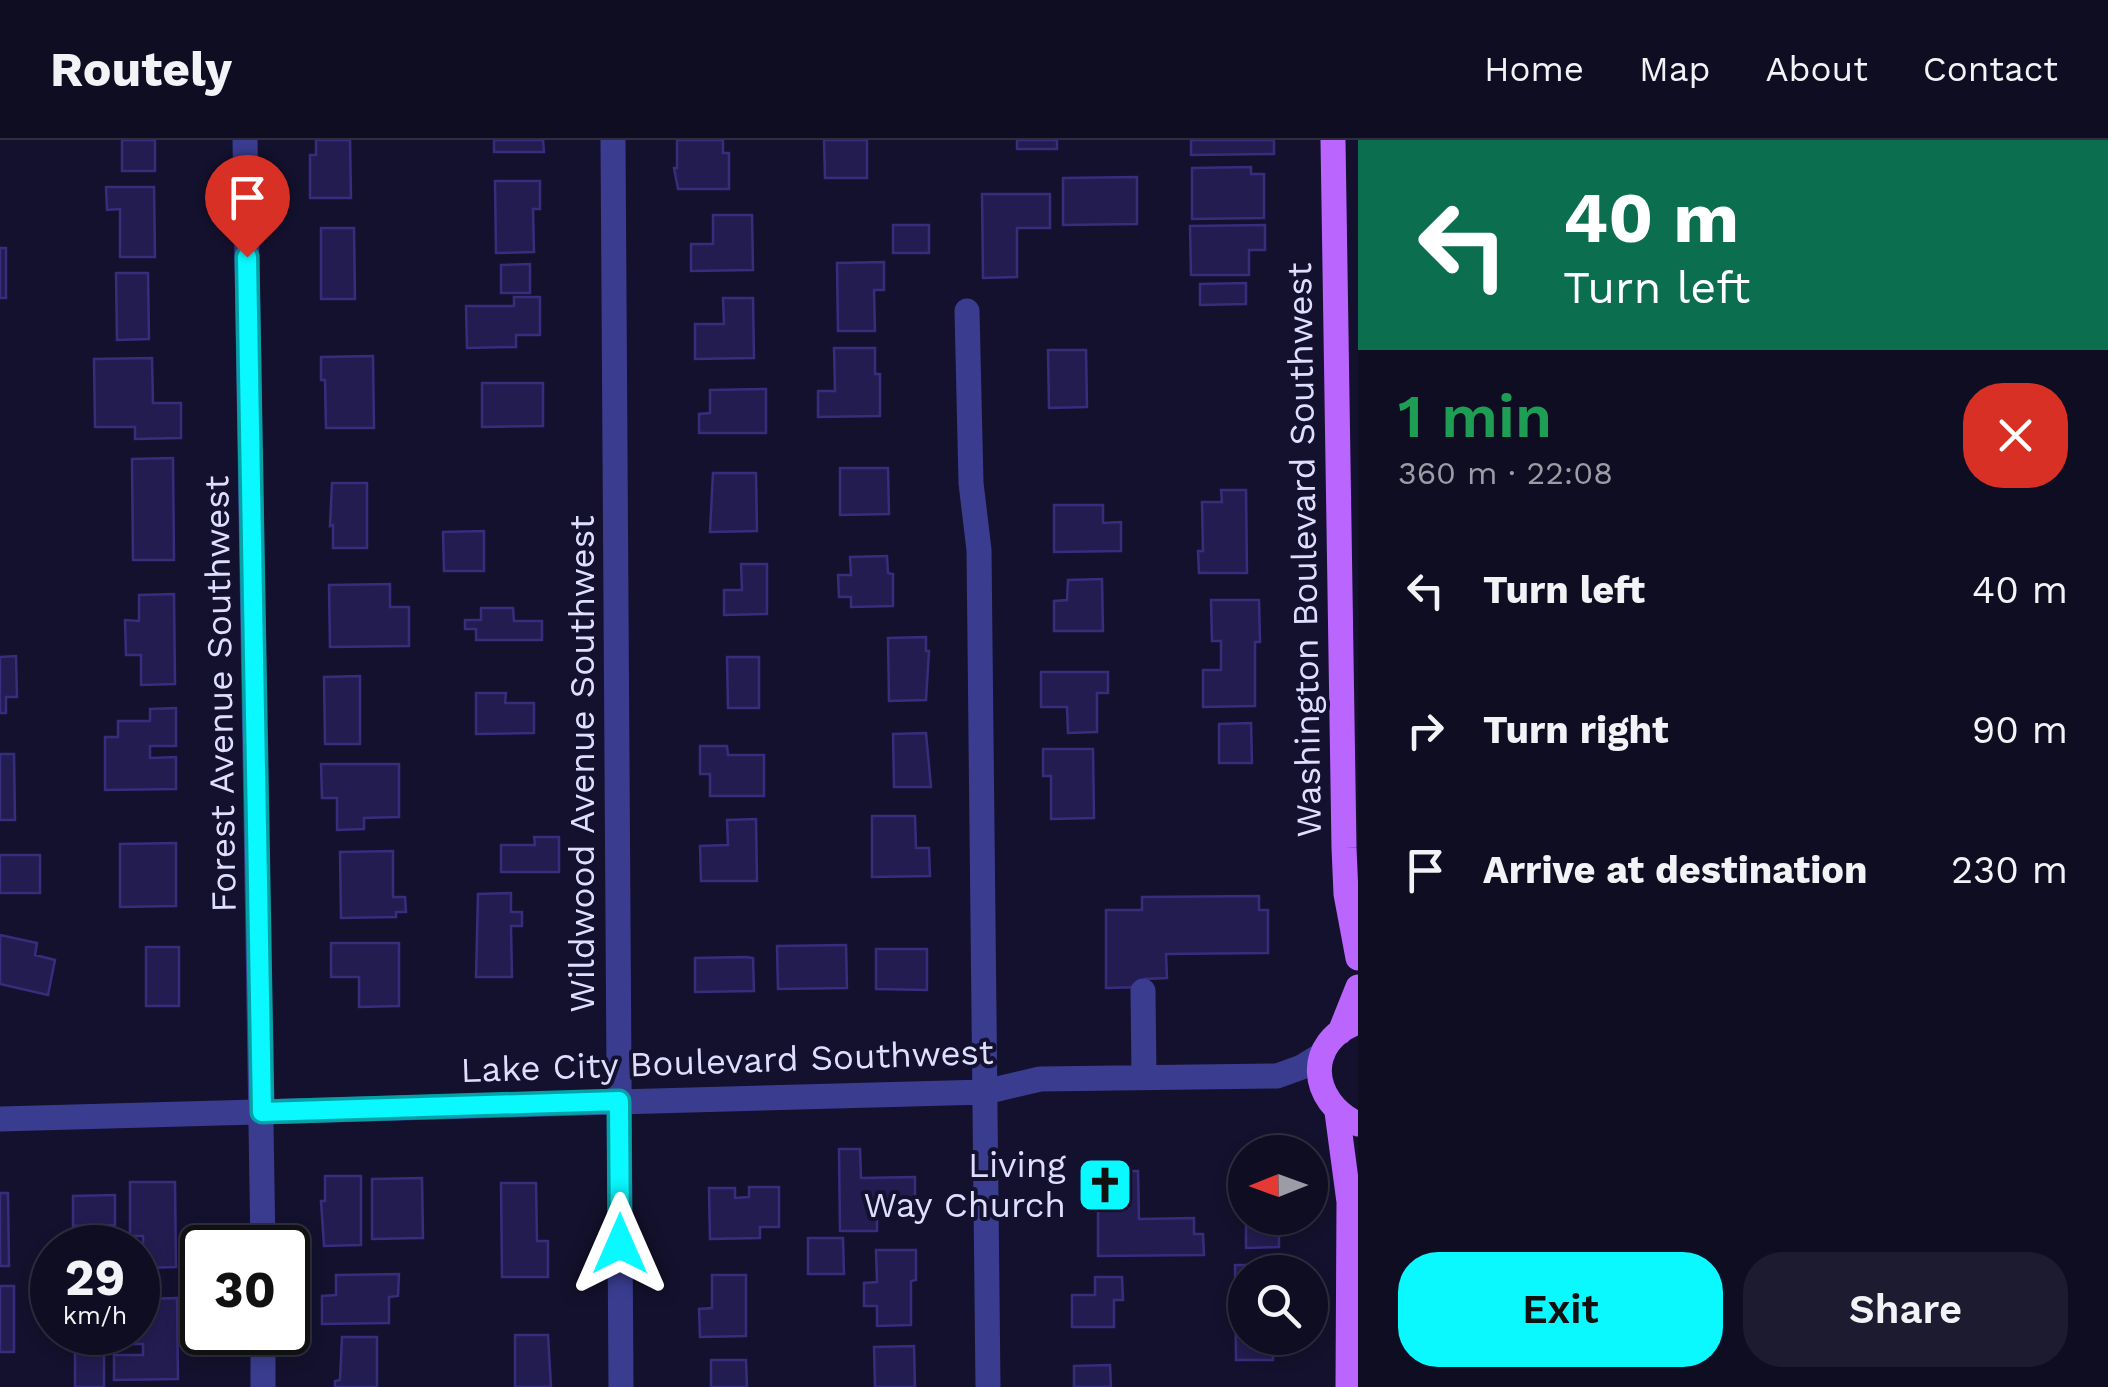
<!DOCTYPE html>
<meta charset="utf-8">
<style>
body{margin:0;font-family:"Work Sans",sans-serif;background:#1d1b2f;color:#f1f3f6;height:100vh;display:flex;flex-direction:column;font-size:38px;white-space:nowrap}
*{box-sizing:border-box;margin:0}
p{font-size:32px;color:#9b9ca5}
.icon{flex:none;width:55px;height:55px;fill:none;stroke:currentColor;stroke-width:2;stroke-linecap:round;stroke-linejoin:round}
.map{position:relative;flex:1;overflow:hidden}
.details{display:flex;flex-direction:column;background:#0f0d22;width:750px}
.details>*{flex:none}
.hud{background:#0b6e4f;color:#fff;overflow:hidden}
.needle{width:65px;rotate:269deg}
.tools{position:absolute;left:1228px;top:995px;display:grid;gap:20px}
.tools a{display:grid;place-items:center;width:100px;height:100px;border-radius:50%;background:#0f0d22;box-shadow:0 5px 15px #0003,0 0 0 2px #2f2d40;font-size:50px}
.speed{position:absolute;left:30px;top:1085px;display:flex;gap:20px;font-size:50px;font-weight:700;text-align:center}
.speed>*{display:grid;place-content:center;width:130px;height:130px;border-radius:50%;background:#0f0d22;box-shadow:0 5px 15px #0003,0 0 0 2px #2f2d40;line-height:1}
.speed small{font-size:25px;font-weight:400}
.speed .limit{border:5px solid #111;border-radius:15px;background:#fff;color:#111}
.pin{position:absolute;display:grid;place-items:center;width:85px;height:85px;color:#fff;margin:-102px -42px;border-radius:50% 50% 50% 0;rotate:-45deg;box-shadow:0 0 10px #0007}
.pin .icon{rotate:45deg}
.me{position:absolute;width:110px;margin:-55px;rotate:0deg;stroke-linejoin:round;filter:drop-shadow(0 0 8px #0008)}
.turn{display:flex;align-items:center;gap:35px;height:210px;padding:0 40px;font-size:45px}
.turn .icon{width:130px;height:130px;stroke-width:2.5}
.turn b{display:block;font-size:70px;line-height:85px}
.round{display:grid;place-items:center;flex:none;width:105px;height:105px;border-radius:40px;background:#1d1b2f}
.summary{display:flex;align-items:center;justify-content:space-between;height:170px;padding:0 40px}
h1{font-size:60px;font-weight:600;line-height:75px;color:#1e9e55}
.cta{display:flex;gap:20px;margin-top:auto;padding:20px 40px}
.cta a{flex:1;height:115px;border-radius:40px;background:#0af8ff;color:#111;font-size:40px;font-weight:600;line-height:115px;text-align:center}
.cta a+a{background:#1d1b2f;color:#f1f3f6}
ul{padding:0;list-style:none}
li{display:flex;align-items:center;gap:30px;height:140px;padding:0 40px}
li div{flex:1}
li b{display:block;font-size:38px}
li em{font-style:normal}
header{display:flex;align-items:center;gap:60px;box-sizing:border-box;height:140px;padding:0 50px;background:#0f0d22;border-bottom:2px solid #2f2d40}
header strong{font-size:48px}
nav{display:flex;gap:55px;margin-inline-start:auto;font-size:35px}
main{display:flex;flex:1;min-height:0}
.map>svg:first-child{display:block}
.building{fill:#231c50;stroke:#372d7d;stroke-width:2.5}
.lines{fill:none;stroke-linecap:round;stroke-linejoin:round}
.minor{stroke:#3a3d8f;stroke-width:25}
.major{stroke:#bb65ff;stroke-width:25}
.route-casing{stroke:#06a1a6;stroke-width:25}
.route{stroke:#0af8ff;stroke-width:18}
.labels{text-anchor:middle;stroke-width:8;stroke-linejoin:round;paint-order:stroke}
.street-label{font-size:35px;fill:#dfdeff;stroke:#14112e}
.poi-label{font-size:35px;fill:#dfdeff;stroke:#14112e;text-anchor:end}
</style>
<header>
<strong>Routely</strong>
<nav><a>Home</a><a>Map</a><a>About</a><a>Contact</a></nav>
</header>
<main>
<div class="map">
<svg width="1358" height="1247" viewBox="0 0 1358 1247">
<rect width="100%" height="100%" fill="#14112e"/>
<path class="building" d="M122,0H155V31H122Z
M316,0H350L351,58H310V15H316Z
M494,0H543L544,12H494Z
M677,0H723V13H729V49H678L674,28H677Z
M824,0H867V38H825Z
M1017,0H1057V9H1017Z
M1191,0H1274V14L1191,15Z
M1251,27V34H1264V78L1192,79V28Z
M1137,37V84L1063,85V38Z
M495,41H540V69H533L534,112L496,113Z
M106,47H154L155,117H120V69L107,70Z
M982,54H1050V88H1017V137L983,138Z
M713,75H752L753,130L691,131V104H713Z
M893,85H929V113H893Z
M1265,85V110H1249V135H1191L1190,86Z
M321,88H354L355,159H321Z
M0,108H6V158H0Z
M884,122V150H874L875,191H838L837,123Z
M530,124V153H501V125Z
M116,133H148L149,199L117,200Z
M1246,143V164L1200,165V144Z
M514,157H540V195H516V207L467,208L466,166H514Z
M723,158H753L754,218L695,219V184H724Z
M834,208H875V234H880V276L818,277V251H835Z
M1048,210H1086L1087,267L1049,268Z
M373,216L374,288H326L325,240H321V217Z
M152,218L153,263H181V298L135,299V287H95L94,219Z
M482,243H543V286L482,287Z
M766,249V293H699V274L710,273V250Z
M173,318L174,420H133L132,319Z
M840,328H888L889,374L840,375Z
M713,333H756L757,391L710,392Z
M332,343H367V408H333V385L330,386Z
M1221,350H1246L1247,433H1199L1198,411H1203L1202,362H1222Z
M1054,365H1103V383L1121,382V411L1054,412Z
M484,391V431H444L443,392Z
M887,416L888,433L893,434V466L851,467V457H839L838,435H851L850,417Z
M741,424H767V474L724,475V450H742Z
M1102,439L1103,491H1054V461L1067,460L1068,440Z
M390,444V467H409V506L330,507L329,445Z
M174,454L175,544L141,545V515H126L125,480L139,481V455Z
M1211,460H1259L1260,502H1255V566L1203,567V530H1221V501H1212Z
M481,468H513L514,481H542V500H476V489H465V480H481Z
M926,497V511H929L926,560L889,561L888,498Z
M16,516L17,557H6V573H0V517Z
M727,517H759V568H728Z
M1041,532H1108V553H1097V592L1068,593L1067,567H1041Z
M360,536V604H325L324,537Z
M476,553H506L505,563H534V593L476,594Z
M176,568V606H150V618L176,617V649L105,650V597H118V581H150V569Z
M1251,583L1252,623H1219V584Z
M926,593L931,647H894L893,594Z
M700,606H727L728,615H764V656H710V634H700Z
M1043,609H1093L1094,678L1051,679V636H1043Z
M0,614H14L15,680H0Z
M321,624H399V677L364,678V689L337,690V658H322Z
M872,676H915L916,708H929L930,736L872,737Z
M756,679L757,741H701L700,706L728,705L727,680Z
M534,697H559V732H501V705H535Z
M176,703V766L120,767V704Z
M393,711V757H405L406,772H396V777L341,778L340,712Z
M0,715H40V753H0Z
M511,753V772H522V786H511L512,837H476L478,754Z
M1259,756V770H1268V813L1166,814L1167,838L1145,839V847L1106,848V770H1142V757Z
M0,795L37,803L35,815L55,820L48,855L0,844Z
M331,803H399V866L359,867V837H331Z
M846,805L847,848L778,849L777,806Z
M146,807H179V866H146Z
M876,809H927V850L876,849Z
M746,817L753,818L754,851L695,852V818Z
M839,1009H860L861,1038L915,1037V1073H877V1091H840Z
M1098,1031H1138L1139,1079L1194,1078V1094H1203L1204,1115L1098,1116Z
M325,1036H361V1105L324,1106L321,1061H325Z
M422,1038L423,1098L372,1099V1039Z
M130,1042H175L176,1127L143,1128V1096H130Z
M501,1043H536L537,1101H548V1137H502Z
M749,1047H779V1087H760V1098L710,1099L709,1048H735V1058L749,1057Z
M0,1053H8L9,1126H0Z
M115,1055V1085L73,1086V1056Z
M1246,1078H1279V1107L1246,1108Z
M808,1098H843L844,1134H808Z
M876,1110H916V1140L911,1141V1185L877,1186V1166H864V1143L877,1142Z
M1235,1125H1273V1132H1245V1198H1273V1220H1236Z
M399,1134L398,1156L389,1157V1183L322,1184V1156L336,1155V1135Z
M712,1135H746V1196L700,1197L699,1169L712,1168Z
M1095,1137H1122L1123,1160H1114V1187H1072V1155H1095Z
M0,1146H14V1212H0Z
M177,1158L178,1239L114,1240V1215H143V1204H129V1192H138V1183H142V1159Z
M515,1195H548L551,1247H515Z
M342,1197H377V1247H335V1241L340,1240Z
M914,1206L915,1247H875L874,1207Z
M75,1211H104V1247H75Z
M711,1220H746L747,1247H711Z
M1110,1225L1111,1247H1074V1226Z"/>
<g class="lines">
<path class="minor" d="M245,0L263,1108
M613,0L621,1247
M967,171L971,343L979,410L988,1247
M1143,851L1144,937
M0,979L985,952L1040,939L1277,936L1302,927L1323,914
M263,1192V1247"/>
<path class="major" d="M1333,0L1344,708L1346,754L1358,818
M1358,882C1304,902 1309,961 1358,984
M1340,892L1358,847
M1337,972L1349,1062L1348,1247"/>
</g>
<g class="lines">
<g class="route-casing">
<path id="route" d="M247,117L262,972L619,961L620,1104"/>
</g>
<use href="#route" class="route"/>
</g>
<defs>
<g id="church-square" transform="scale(2.875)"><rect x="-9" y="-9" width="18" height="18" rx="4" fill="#0af8ff" stroke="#14112e"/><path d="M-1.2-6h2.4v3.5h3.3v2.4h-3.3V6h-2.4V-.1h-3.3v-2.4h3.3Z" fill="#111"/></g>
</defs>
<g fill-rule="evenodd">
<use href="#church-square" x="1105" y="1045"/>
</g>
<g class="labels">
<g class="street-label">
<text transform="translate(1304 410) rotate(-91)" y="12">Washington Boulevard Southwest</text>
<text transform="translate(220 554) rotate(-91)" y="12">Forest Avenue Southwest</text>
<text transform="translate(582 624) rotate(-90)" y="12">Wildwood Avenue Southwest</text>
<text transform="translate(727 921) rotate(-2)" y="12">Lake City Boulevard Southwest</text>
</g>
<g class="poi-label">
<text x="1066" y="1037">Living<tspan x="1066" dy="40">Way Church</tspan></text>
</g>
</g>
</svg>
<div class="tools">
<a><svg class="needle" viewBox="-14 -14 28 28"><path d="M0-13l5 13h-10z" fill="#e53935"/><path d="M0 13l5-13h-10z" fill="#9b9ca5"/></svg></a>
<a><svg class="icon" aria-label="search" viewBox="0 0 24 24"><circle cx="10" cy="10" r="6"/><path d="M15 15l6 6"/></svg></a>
</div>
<div class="speed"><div>29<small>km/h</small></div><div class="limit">30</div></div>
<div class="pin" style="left:247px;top:117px;background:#d93025"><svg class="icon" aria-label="arrive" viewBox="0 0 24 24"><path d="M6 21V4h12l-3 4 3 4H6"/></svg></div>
<svg class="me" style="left:620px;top:1104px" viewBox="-20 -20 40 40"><path d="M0-17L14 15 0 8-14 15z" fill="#0af8ff" stroke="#fff" stroke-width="4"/></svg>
</div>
<section class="details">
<div class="hud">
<div class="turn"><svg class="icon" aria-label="left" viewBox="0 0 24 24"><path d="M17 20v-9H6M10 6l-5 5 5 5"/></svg><div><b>40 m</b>Turn left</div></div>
</div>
<div class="summary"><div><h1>1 min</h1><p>360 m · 22:08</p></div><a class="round" style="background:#d93025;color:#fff"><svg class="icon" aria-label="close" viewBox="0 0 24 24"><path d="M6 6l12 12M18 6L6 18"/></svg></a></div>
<ul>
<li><svg class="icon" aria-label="left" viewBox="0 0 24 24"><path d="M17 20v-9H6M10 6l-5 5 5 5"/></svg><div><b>Turn left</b></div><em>40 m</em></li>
<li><svg class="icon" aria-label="right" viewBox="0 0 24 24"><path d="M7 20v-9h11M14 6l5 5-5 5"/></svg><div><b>Turn right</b></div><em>90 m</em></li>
<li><svg class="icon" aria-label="arrive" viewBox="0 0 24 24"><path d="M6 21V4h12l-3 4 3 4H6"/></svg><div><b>Arrive at destination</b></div><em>230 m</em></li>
</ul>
<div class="cta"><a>Exit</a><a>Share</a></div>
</section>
</main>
